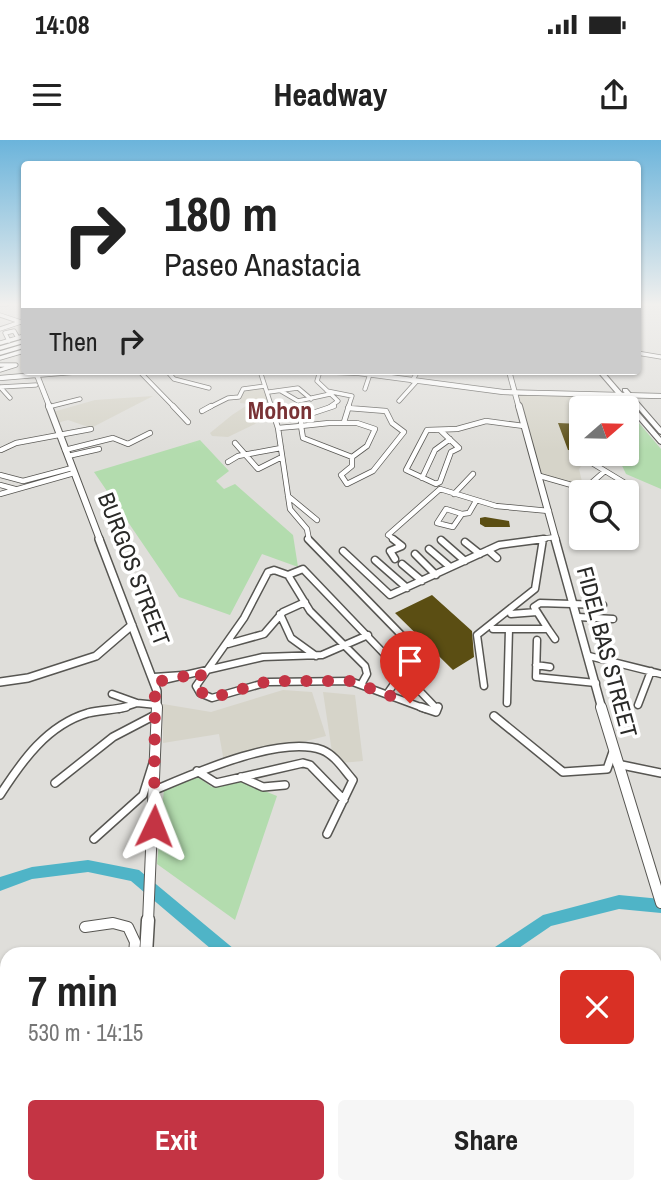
<!DOCTYPE html>
<meta charset="utf-8">
<style>
body{margin:0;font-family:"Archivo Narrow",sans-serif;background:#f6f6f6;color:#222;height:100vh;display:flex;flex-direction:column;font-size:26px;white-space:nowrap}
*{box-sizing:border-box;margin:0}
p{font-size:23px;color:#767676}
.icon{flex:none;width:38px;height:38px;fill:none;stroke:currentColor;stroke-width:2;stroke-linecap:round;stroke-linejoin:round}
.map{position:relative;flex:1;overflow:hidden}
.panel{position:absolute;left:0px;top:807px;width:662px;height:247px;display:flex;flex-direction:column;background:#fff;border-radius:21px 21px 0 0;box-shadow:0 2px 5px #0004}
.panel>*{flex:none}
.guide{position:absolute;left:21px;top:21px;width:620px;height:214px;border-radius:7px;box-shadow:0 2px 5px #0004;background:#fff;color:#222;overflow:hidden}
.needle{width:46px;rotate:70deg}
.buttons{position:absolute;left:569px;top:256px;display:grid;gap:14px}
.buttons a{display:grid;place-items:center;width:70px;height:70px;border-radius:7px;background:#fff;box-shadow:0 2px 5px #0004;font-size:35px}
.pin{position:absolute;display:grid;place-items:center;width:60px;height:60px;color:#fff;margin:-72px -30px;border-radius:50% 50% 50% 0;rotate:-45deg;box-shadow:0 0 7px #0007}
.pin .icon{rotate:45deg}
.me{position:absolute;width:77px;margin:-38px;rotate:2deg;stroke-linejoin:round;filter:drop-shadow(0 0 5px #0008)}
.turn{display:flex;align-items:center;gap:24px;height:147px;padding:0 28px;font-size:32px}
.turn .icon{width:91px;height:91px;stroke-width:2.5}
.turn b{display:block;font-size:49px;line-height:60px}
.then{display:flex;align-items:center;height:66px;padding:0 28px;background:#0003;gap:14px;font-size:26px}
.round{display:grid;place-items:center;flex:none;width:74px;height:74px;border-radius:7px;background:#f6f6f6}
.summary{display:flex;align-items:center;justify-content:space-between;height:119px;padding:0 28px}
h1{font-size:42px;font-weight:700;line-height:52px}
.action{display:flex;gap:14px;margin-top:auto;padding:14px 28px}
.action a{flex:1;height:80px;border-radius:7px;background:#c43444;color:#fff;font-size:28px;font-weight:700;line-height:80px;text-align:center}
.action a+a{background:#f6f6f6;color:#222}
.status{display:flex;justify-content:space-between;align-items:center;height:49px;padding:0 35px;background:#fff;direction:ltr}
.status svg{height:19px;fill:currentColor}
header{display:flex;justify-content:space-between;align-items:center;height:91px;padding:0 28px;background:#fff;font-size:32px;font-weight:700}
.map>svg:first-child{display:block}
.built{fill:#d6d4c9}
.green{fill:#b3dcae}
.lines{fill:none;stroke-linecap:round;stroke-linejoin:round}
.river{fill:#4fb4c7;fill-rule:evenodd}
.building{fill:#5b4e13}
.minor-far4-casing{stroke:#575652;stroke-width:5}
.minor-far3-casing{stroke:#575652;stroke-width:6}
.minor-far2-casing{stroke:#575652;stroke-width:9}
.minor-far1-casing{stroke:#575652;stroke-width:10}
.minor-casing{stroke:#575652;stroke-width:12}
.tertiary-far4-casing{stroke:#575652;stroke-width:6}
.tertiary-far3-casing{stroke:#575652;stroke-width:8}
.tertiary-far2-casing{stroke:#575652;stroke-width:10}
.tertiary-far1-casing{stroke:#575652;stroke-width:12}
.tertiary-casing{stroke:#575652;stroke-width:15}
.trunk-casing{stroke:#575652;stroke-width:2}
.minor-far4{stroke:#fff;stroke-width:3.5}
.minor-far3{stroke:#fff;stroke-width:4.5}
.minor-far2{stroke:#fff;stroke-width:6}
.minor-far1{stroke:#fff;stroke-width:7}
.minor{stroke:#fff;stroke-width:10}
.tertiary-far4{stroke:#fff;stroke-width:4.5}
.tertiary-far3{stroke:#fff;stroke-width:6}
.tertiary-far2{stroke:#fff;stroke-width:7}
.tertiary-far1{stroke:#fff;stroke-width:10}
.tertiary{stroke:#fff;stroke-width:12}
.trunk{fill:#fff;fill-rule:evenodd}
.route{stroke:#c43444;stroke-width:12;stroke-dasharray:0 21.6}
.labels{text-anchor:middle;stroke-width:7;stroke-linejoin:round;paint-order:stroke}
.street-label{font-size:23px;fill:#292927;stroke:#fff}
.far-district-label{font-size:24px;font-weight:bold;fill:#793235;stroke:#fff}
</style>
<div class="status"><b>14:08</b><svg viewBox="0 0 49 12"><path d="M0 12V9h3v3zM5 12V6h3v6zM10 12V3h3v9zM15 12V0h3v12zM26 1h20v11H26zM47 4h2v5h-2z"/></svg></div>
<header><svg class="icon" aria-label="menu" viewBox="0 0 24 24"><path d="M4 6h16M4 12h16M4 18h16"/></svg>Headway<svg class="icon" aria-label="share" viewBox="0 0 24 24"><path d="M12 15V3M7 8l5-5 5 5M5 13v7h14v-7"/></svg></header>
<div class="map">
<svg width="661" height="1052" viewBox="0 0 661 1052">
<rect width="100%" height="100%" fill="#dfdeda"/>
<path class="built" d="M264,247L273,274L265,275V279L228,297L212,296L210,293L232,275L249,264L240,263L242,249Z
M518,255H597L594,268H581V313H610L613,319L588,318L579,329L584,350L542,339Z
M153,256L91,288L68,280L57,283L53,272L95,260Z
M283,550L312,552L326,596L224,622L219,594L163,603V564L211,572Z
M323,552L355,555L363,621L341,623L332,612Z
M655,853L661,856V984L655,983Z"/>
<path class="green" d="M627,283H639L661,309V349L626,334L616,313H626Z
M200,300L229,331L216,341L224,349L235,344L293,395L298,427L262,414L230,475L179,457L94,332Z
M195,635L212,647L237,640L277,656L235,780L157,724L164,649Z"/>
<g class="lines">
<path class="river" d="M88,720L139,730L234,809L236,814H217L131,741L88,732L32,739L0,751V737L32,727Z
M619,755L661,759V773L619,769L551,786L510,814H490L492,809L543,775Z"/>
</g>
<path class="building" d="M558,283L581,284V290H576L581,311L568,310Z
M485,377L509,381L510,387H485L480,384V378Z
M432,455L472,491L474,517L453,530L395,473Z"/>
<g class="lines">
<g class="minor-far4-casing">
<path id="minor-far4" d="M0,164H7
M0,175L24,183
M0,189L21,182
M9,201L5,193L14,191L18,198
M0,203L24,196
M0,208L24,201
M0,213L24,206
M637,213L661,217
M0,218L24,211
M0,225H16L0,230
M139,231L175,268
M167,231L174,239L209,248
M260,231L272,268
M320,231L317,241L338,261L328,268
M412,241L418,231
M0,247L36,245
M0,247L10,258
M365,249L370,234
M281,251L298,261L330,254
M327,251L352,256L348,268
M269,252L298,248L311,259
M399,261L416,242
M48,267L80,259
M208,268L228,258L239,257L243,249L265,246"/>
</g>
<g class="minor-far3-casing">
<path id="minor-far3" d="M173,266L188,282
M271,266L278,288L290,369L307,389L309,400
M348,268L386,271L392,283L404,292L373,331L347,344L341,335L352,326V317
M202,271L211,266
M344,282L349,266
M329,283H357L375,289L367,306L352,317L303,298L301,286Z
M301,286V277L334,266
M278,288L301,286
M441,291L459,308L451,312L440,342L436,344L406,330L427,290L457,289L486,281L524,286
M235,303L258,329L282,317
M1,310L16,303L91,289
M65,310L113,298L128,304L150,293
M68,316L99,309
M228,322L238,316L281,308
M592,323L625,343L614,352
M0,335L23,341L72,328
M540,336L575,346L592,345L605,352
M422,338L435,310L450,299
M0,345L15,349
M589,345L605,331
M0,354L74,333
M454,354L473,334
M288,356L317,380
M446,369L462,374L453,387L437,383Z
M462,374L469,373L476,361
M395,400L388,395L440,349L496,366L549,371
M531,400L556,397"/>
</g>
<g class="minor-far2-casing">
<path id="minor-far2" d="M308,399L414,508
M393,399L402,406L390,411L395,419
M441,400L465,421
M465,402L480,414
M429,409L450,427
M488,410L497,418
M343,411L390,455L499,405L544,399
M415,414L436,435
M375,420L407,448
M402,424L422,441
M288,435L310,471L365,526L367,534L362,543
M280,474L291,498L316,516
M511,474L537,472
M578,477L613,479
M493,489H548L534,467L540,463L603,465
M548,489L555,499
M537,500L536,537L596,543
M228,504L264,494L283,472L305,462
M589,516L661,534
M536,525L550,527
M154,537L183,535
M155,542L263,517L322,515L368,495
M484,546L477,495L535,449L543,399
M112,554L137,563L157,565
M387,554L403,531
M507,563L509,489
M638,565L651,531
M119,569L137,563
M426,569L350,541L268,542L212,558L200,553L196,546L244,478L268,432L274,430L288,435L303,429L437,569"/>
</g>
<g class="minor-far1-casing">
<path id="minor-far1" d="M421,567L436,572L438,567
M494,576L563,632L607,629L614,609
M617,624L661,633
M197,631L216,643L303,623L310,625L344,660
M241,637L263,647L285,645
M55,643L113,597L157,574
M155,650C195,633 280,595 322,610C335,615 344,630 353,640L327,694
M0,655C22,621 47,585 88,573C100,570 114,570 126,567
M94,699L143,655L154,620"/>
</g>
<g class="minor-casing">
<path id="minor" d="M85,787L113,783L128,787L135,802L134,814
M252,1046L254,1052
M481,1046L484,1052
M26,1052L33,1046
M148,1052L160,1046"/>
</g>
<g class="tertiary-far4-casing">
<path id="tertiary-far4" d="M314,231L359,233L503,252L661,256
M509,231L519,268
M37,235L50,268
M0,238L84,231"/>
</g>
<g class="tertiary-far3-casing">
<path id="tertiary-far3" d="M49,266L100,400
M519,266L556,400"/>
</g>
<g class="tertiary-far2-casing">
<path id="tertiary-far2" d="M99,399L157,551V569
M555,399L602,569
M0,542L28,538L96,516L132,485"/>
</g>
<g class="tertiary-far1-casing">
<path id="tertiary-far1" d="M601,567L661,763
M148,782L157,567"/>
</g>
<g class="tertiary-casing">
<path id="tertiary" d="M146,814L148,780
M134,1046V1052"/>
</g>
<g class="trunk-casing">
<path id="trunk" d="M597,231H603L661,298V304L659,303Z
M623,249H627L661,288V294L659,293L623,251Z"/>
</g>
<use href="#minor-far4" class="minor-far4"/>
<use href="#minor-far3" class="minor-far3"/>
<use href="#minor-far2" class="minor-far2"/>
<use href="#minor-far1" class="minor-far1"/>
<use href="#minor" class="minor"/>
<use href="#tertiary-far4" class="tertiary-far4"/>
<use href="#tertiary-far3" class="tertiary-far3"/>
<use href="#tertiary-far2" class="tertiary-far2"/>
<use href="#tertiary-far1" class="tertiary-far1"/>
<use href="#tertiary" class="tertiary"/>
<use href="#trunk" class="trunk"/>
</g>
<linearGradient id="sky" x2="0" y2="1"><stop stop-color="#6bb4db"/><stop offset="0.53" stop-color="#f1f0ee"/><stop offset="1" stop-color="#f1f0ee" stop-opacity="0"/></linearGradient>
<rect width="661" height="310" fill="url(#sky)"/>
<g class="lines">
<path class="route" d="M154,686L155,542L202,533L197,543V550L212,558L268,541H350L410,563"/>
</g>
<g class="labels">
<g class="street-label">
<text transform="translate(134 429) rotate(69)" y="8">BURGOS STREET</text>
<text transform="translate(607 512) rotate(75)" y="8">FIDEL BAS STREET</text>
</g>
<g class="far-district-label">
<text x="280" y="279">Mohon</text>
</g>
</g>
</svg>
<div class="buttons">
<a><svg class="needle" viewBox="-14 -14 28 28"><path d="M0-13l5 13h-10z" fill="#e53935"/><path d="M0 13l5-13h-10z" fill="#767676"/></svg></a>
<a><svg class="icon" aria-label="search" viewBox="0 0 24 24"><circle cx="10" cy="10" r="6"/><path d="M15 15l6 6"/></svg></a>
</div>
<div class="pin" style="left:410px;top:563px;background:#d93025"><svg class="icon" aria-label="arrive" viewBox="0 0 24 24"><path d="M6 21V4h12l-3 4 3 4H6"/></svg></div>
<svg class="me" style="left:154px;top:686px" viewBox="-20 -20 40 40"><path d="M0-17L14 15 0 8-14 15z" fill="#c43444" stroke="#fff" stroke-width="4"/></svg>
<div class="guide">
<div class="turn"><svg class="icon" aria-label="right" viewBox="0 0 24 24"><path d="M7 20v-9h11M14 6l5 5-5 5"/></svg><div><b>180 m</b>Paseo Anastacia</div></div>
<div class="then">Then<svg class="icon" aria-label="right" viewBox="0 0 24 24"><path d="M7 20v-9h11M14 6l5 5-5 5"/></svg></div>
</div>
<section class="panel">
<div class="summary"><div><h1>7 min</h1><p>530 m · 14:15</p></div><a class="round" style="background:#d93025;color:#fff"><svg class="icon" aria-label="close" viewBox="0 0 24 24"><path d="M6 6l12 12M18 6L6 18"/></svg></a></div>
<div class="action"><a>Exit</a><a>Share</a></div>
</section>
</div>
